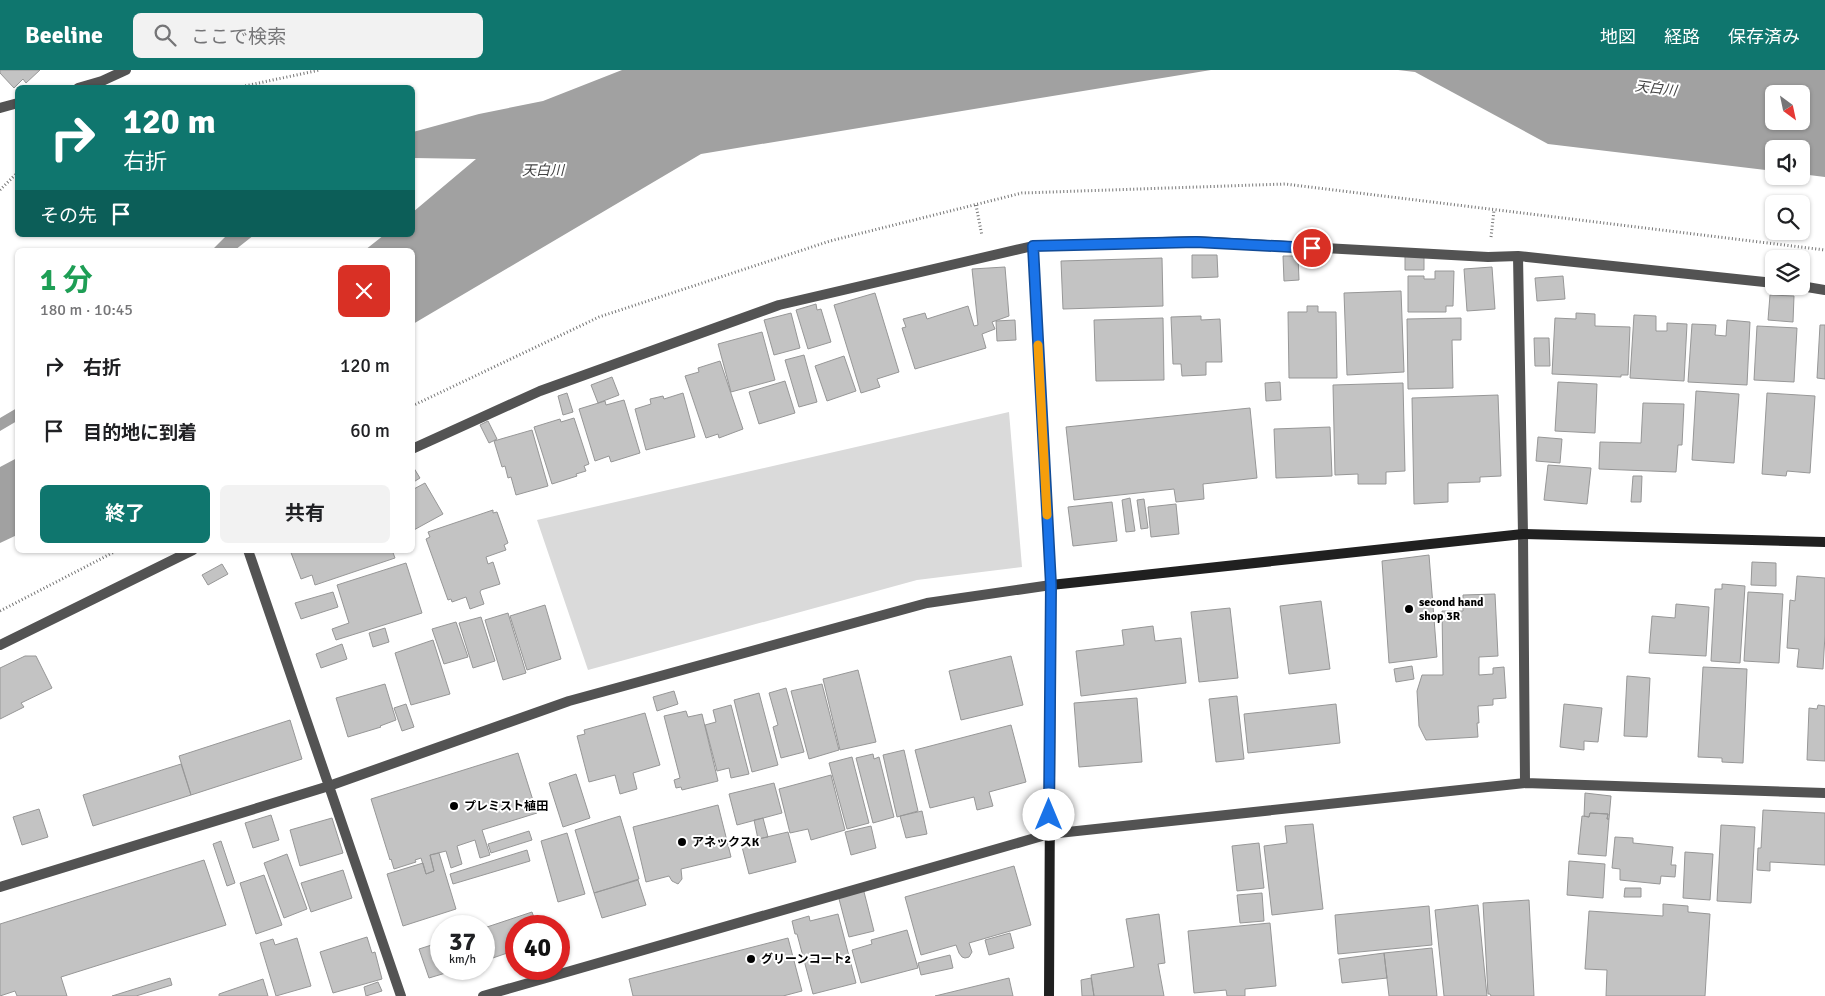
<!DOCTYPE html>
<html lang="ja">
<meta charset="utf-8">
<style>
body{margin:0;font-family:Signika,"Noto Sans JP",sans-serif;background:#f2f2f2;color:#202124;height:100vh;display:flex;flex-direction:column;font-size:19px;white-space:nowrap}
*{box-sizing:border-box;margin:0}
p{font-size:16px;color:#757577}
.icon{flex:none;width:28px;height:28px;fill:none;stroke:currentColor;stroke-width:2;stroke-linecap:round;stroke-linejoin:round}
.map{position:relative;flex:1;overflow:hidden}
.sheet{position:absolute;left:15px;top:178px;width:400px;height:305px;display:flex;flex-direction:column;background:#fff;border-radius:8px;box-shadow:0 1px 4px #0004}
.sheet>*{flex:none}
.guide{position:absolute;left:15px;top:15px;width:400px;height:152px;border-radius:8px;box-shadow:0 1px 4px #0004;background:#0f766e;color:#fff;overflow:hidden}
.needle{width:32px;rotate:147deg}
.fabs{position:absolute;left:1765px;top:15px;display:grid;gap:10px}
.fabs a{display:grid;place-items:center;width:45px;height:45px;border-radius:8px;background:#fff;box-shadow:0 1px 4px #0004;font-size:25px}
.speed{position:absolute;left:430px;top:845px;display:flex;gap:10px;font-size:25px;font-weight:700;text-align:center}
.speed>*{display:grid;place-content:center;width:65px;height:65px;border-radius:50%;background:#fff;box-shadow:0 1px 4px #0004;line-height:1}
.speed small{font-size:12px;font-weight:400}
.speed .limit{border:8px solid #d22;background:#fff;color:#111}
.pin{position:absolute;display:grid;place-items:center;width:42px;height:42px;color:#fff;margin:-21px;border:2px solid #fff;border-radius:50%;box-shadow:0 1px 5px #0007}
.me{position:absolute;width:55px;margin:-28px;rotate:0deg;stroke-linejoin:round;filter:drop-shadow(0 0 4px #0008)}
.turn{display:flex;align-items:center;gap:18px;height:105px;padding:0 25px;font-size:22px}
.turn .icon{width:65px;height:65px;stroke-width:2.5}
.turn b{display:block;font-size:35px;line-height:42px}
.then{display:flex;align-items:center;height:48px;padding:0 25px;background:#0003;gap:10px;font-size:19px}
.round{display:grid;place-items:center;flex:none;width:52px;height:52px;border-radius:8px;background:#f2f2f2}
.overview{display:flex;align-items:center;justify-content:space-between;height:85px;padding:0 25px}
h1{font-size:30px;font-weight:700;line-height:38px;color:#1e9e55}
.cta{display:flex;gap:10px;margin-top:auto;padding:10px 25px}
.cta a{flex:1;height:58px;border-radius:8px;background:#0f766e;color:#fff;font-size:20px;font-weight:700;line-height:58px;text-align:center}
.cta a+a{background:#f2f2f2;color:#202124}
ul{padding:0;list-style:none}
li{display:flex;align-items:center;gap:15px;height:65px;padding:0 25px}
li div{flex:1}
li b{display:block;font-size:19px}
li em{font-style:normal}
header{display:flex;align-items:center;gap:30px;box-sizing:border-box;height:70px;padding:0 25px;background:#0f766e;color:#fff}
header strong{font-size:24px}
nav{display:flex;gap:28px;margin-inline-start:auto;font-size:18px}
.search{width:350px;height:45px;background:#f2f2f2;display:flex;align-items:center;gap:12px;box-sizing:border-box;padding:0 18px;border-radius:8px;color:#757577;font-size:19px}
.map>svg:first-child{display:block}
.green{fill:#dadada}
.water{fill:#a1a1a1;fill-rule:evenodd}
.building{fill:#c3c3c3;stroke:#979797}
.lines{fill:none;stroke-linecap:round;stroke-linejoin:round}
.path{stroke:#757575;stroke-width:3;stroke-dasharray:1 2.5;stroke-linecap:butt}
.street{stroke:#535353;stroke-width:10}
.secondary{stroke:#202020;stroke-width:10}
.route-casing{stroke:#114b97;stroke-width:12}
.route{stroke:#1a73e8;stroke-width:9}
.slow{stroke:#f59e0b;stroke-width:9}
.poi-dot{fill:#000;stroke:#fff;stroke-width:2}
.labels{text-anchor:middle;stroke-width:4;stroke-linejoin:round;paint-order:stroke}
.poi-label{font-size:12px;font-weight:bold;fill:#000;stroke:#fff;text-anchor:start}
.water-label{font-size:14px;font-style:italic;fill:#424242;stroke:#fff}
</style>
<header>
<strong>Beeline</strong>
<div class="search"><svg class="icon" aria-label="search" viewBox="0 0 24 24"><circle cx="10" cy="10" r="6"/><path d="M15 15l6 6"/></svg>ここで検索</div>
<nav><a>地図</a><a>経路</a><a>保存済み</a></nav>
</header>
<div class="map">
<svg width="1825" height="926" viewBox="0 0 1825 926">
<rect width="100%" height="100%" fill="#fff"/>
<path class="green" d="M1009,342L1022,497L917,510L588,600L537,450Z"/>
<path class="water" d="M622,0H1211L701,84L413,254L412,180H365L384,165H412L413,142L476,89L413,88V62L479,44L543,31Z
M1398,0H1825V107L1801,104V79H1774V101L1548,74L1415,2ZM1774,24H1801V51H1774Z
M227,165H254L235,180H212Z
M17,338V351L0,361V348Z
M17,388V465L0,473V397Z"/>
<path class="building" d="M0,0H40L26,13L23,9L14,18L0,3Z
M1192,185H1217L1218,207L1192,208Z
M1424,185V200H1405V186Z
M1283,186H1298L1299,210L1284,211Z
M1162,188L1163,236L1063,239L1061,191Z
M1005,197L1009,246L992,252L995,259L982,264L986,278L915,299L902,258L906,257L903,249L925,243L927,249L968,236L974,256L978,255L972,199Z
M1492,197L1495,239L1467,241L1464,199Z
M1435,201H1454L1453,236H1446V242H1408V206H1424V209H1435Z
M1563,206L1565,229L1537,231L1535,208Z
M1401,221L1404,302L1347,305L1344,223Z
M875,223L899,302L877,309L880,317L861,323L834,235Z
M1770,225L1794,226L1793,252L1768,250Z
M816,234L817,240L821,239L831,272L808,279L796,240Z
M1307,236H1318V242H1336L1337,308H1289L1288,242H1307Z
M791,243L800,278L774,285L764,250Z
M1576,243L1595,244V256L1630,257L1628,305H1621V307L1552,304L1555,248L1576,249Z
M1634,245L1656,246V261H1667V253L1687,254L1684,311L1630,308Z
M1201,246V250L1220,249L1222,292H1206V305L1182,306L1181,294H1173L1171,247Z
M1163,248L1164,310L1096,311L1094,250Z
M1461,248V270H1452L1453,318L1408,319L1407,249Z
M1015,250L1016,270L997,271L996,251Z
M1727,250L1750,252L1747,315L1688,312L1692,254L1716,255L1715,265L1726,266Z
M1820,255H1825V309L1817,308Z
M1757,256L1797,258L1794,312L1754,310Z
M762,262L775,310L731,322L718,274Z
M1534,268H1549L1550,296H1535Z
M804,285L817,332L799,337L785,290Z
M844,286L856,321L827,331L815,296Z
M720,291L743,359L719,368L718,364L706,368L685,306L699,302L698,298Z
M612,307L619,325L598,333L591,315Z
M785,311L795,343L759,354L749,322Z
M1280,312L1281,330L1266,331L1265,313Z
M1558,312L1597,314L1595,363L1555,361Z
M1403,313L1405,401L1386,402V414H1358V404L1335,405L1333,315Z
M1696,321L1739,324L1734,393L1692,390Z
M567,323L573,342L563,345L558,326Z
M683,323L695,367L646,380L635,339L651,334L650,329L663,326L664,329Z
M1767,323L1815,326L1810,403L1787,401L1786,406L1762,404Z
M1498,325L1501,406L1480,407V412L1448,413V432L1414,434L1412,328Z
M624,330L640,383L611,392L609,386L595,391L579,339L605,331L606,335Z
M1643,333L1684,334L1682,375H1678L1676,402L1599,399L1600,372L1641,373Z
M1250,338L1257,408L1203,414L1204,429L1176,432L1174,419L1074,430L1066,357Z
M574,348L589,394L584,396L586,401L576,404L577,406L552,414L534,357L560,349L561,352Z
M488,351L497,369L489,373L480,355Z
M1330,357L1332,406L1276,408L1274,359Z
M532,360L548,416L516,425L511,407L508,408L505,396L502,397L494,371Z
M1538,367L1562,369L1560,393L1536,391Z
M412,395L420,408L412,413Z
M1548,395L1591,398L1587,434L1544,430Z
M1633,406H1642L1641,432H1631Z
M425,413L443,444L412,461V420Z
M1130,428L1135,461L1126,462L1122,430Z
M1144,429L1148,458L1141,459L1137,430Z
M1112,432L1117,471L1073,476L1068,437Z
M1176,434L1179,464L1151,467L1148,437Z
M493,440V443L497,442L508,473L504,475L506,480L486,487L488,494L493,492L500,514L481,520L480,522L484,534L470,539L466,527L452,532L451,529L448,530L426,469L430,467L428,462Z
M290,480H392L395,488L315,515L312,505L301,509Z
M1429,485L1437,587L1389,593L1382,491Z
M1752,492L1776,493V516L1751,515Z
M406,493L422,543L336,570L332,559L349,553L337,515Z
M222,494L228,504L208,515L202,505Z
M1797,506L1825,508V565L1823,599L1797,597L1799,579L1787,578L1790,530L1795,531Z
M1722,514L1745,516L1740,593L1711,591L1715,519H1722Z
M333,522L338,537L301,549L295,533Z
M1748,522L1783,524L1779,593L1744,591Z
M1495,524L1498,586L1479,587V605L1493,604V598L1504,597L1506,628L1493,629V635L1478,636L1479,653H1477L1478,667L1426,670L1419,656L1417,621L1422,605H1443L1442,541H1463V525Z
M1321,531L1330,599L1289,604L1280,536Z
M1676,534L1709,537L1706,586L1649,583L1652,546L1675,548Z
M545,535L561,589L527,600L510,546Z
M1230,538L1238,608L1199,612L1191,542Z
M508,543L526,603L503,610L485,550Z
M481,547L495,591L473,598L459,553Z
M456,552L468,587L444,594L432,559Z
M1153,556L1155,571L1181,568L1186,613L1081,626L1076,581L1124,575L1122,560Z
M385,558L389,572L373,577L369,563Z
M433,570L450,624L411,635L395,583Z
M342,574L347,589L321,598L316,584Z
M25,586H36L52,618L21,633L24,637L0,649V598Z
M1011,586L1023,635L961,650L949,601Z
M1412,596L1414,609L1396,612L1394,599Z
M1703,597L1747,599L1743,693L1722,692V688L1698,687Z
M858,600L876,672L840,680L823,609Z
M1627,606L1650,608L1647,667L1624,666Z
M385,614L396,650L380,656L381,657L348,667L336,628Z
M822,614L839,680L809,689L791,621Z
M786,618L804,682L781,688L773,657L778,655L769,623Z
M674,621L678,634L657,641L653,627Z
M759,623L778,695L752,702L734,630Z
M1237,626L1244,689L1216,692L1209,629Z
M1137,628L1142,692L1079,697L1074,633Z
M406,634L414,657L402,661L394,638Z
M1336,634L1340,673L1248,683L1244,644Z
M1564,634L1602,638L1598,672L1584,671V680L1560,677Z
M731,635L749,704L731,708L729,698L717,701L705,655L716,652L713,640Z
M1818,635L1825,636V691L1807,690L1809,638L1817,639Z
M686,641L688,647L702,644L718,711L682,720L681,717L676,718L674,710L680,708L664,646Z
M645,643L660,695L633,703L637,719L620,724L615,705L589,712L577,666L585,664L584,660Z
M290,650L302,689L191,725L179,686Z
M1011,655L1026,712L989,722L993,736L977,740L974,727L930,738L915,680Z
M904,680L918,741L897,747L883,685Z
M518,683L537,743L482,760L490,785L480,788L475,770L457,776L462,794L451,798L446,781L430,785L434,801L426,804L421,788L415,790L416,792L394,799L391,789L390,790L371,729Z
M873,684L874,689L879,687L894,747L873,753L856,688Z
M852,687L869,753L847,759L829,693Z
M181,694L191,725L93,756L83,725Z
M576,704L590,748L563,757L549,713Z
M831,705L845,760L811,770L808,759L790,763L779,719Z
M774,713L782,743L737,755L729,724Z
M1585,723L1611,726L1609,749H1607L1608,744L1590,743L1589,747L1584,746Z
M718,735L731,787L681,799L682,809L678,814L672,811L669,806L646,812L633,757Z
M39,739L48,767L22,775L13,747Z
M1763,740L1825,743V795L1770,792V801L1757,800L1758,778H1761Z
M922,741L927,764L906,768L900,746Z
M1590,743L1608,744L1607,749H1609L1606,786L1578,784L1582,746L1589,747Z
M271,745L279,770L253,778L245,753Z
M620,746L639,809L594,823L575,760Z
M332,748L343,783L300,796L290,760Z
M763,748L768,767L758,769L754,750Z
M1313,754L1323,839L1272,845L1264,776L1287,773L1285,756Z
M1721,755L1755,757L1751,833L1717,831Z
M871,756L876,778L851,785L845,762Z
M529,761L532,770L491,783L488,774Z
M788,762L796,792L749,804L741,773Z
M567,763L585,824L558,832L541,771Z
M1615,767L1633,768V773L1673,777L1671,795H1676L1675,807L1661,806L1660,814L1620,810V799L1612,798Z
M221,771L235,813L227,816L213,774Z
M1259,773L1264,818L1237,821L1232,776Z
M527,780L530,791L453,814L450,804Z
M1685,782L1713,784L1710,830L1683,828Z
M439,783L456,839L403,856L387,804L423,793L426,804L434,801L430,785Z
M287,784L307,839L284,848L264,793Z
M204,790L226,855L61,907L67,926H17L15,921L0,926V854Z
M1569,791L1605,794L1603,828L1567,825Z
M1014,796L1031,855L969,873L972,882L969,887L965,888L962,887L959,883L956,875L921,885L905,827Z
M343,800L352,828L311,842L301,813Z
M264,805L282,855L256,864L240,813Z
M638,810L646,835L602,848L594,823Z
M863,818L874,861L849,867L838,825Z
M1625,818H1641V827H1624Z
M1262,823L1264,851L1240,853L1237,825Z
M1529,830L1534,926H1491L1490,924H1488L1483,833Z
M1663,834L1688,836V842L1710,844L1705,926H1606L1607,900L1585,899L1589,841L1663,846Z
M1478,835L1487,926H1444L1435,840Z
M1429,836L1432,875L1338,884L1335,845Z
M532,842L537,856H516V880L484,891V858Z
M838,844L856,913L813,924L797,864H795L792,851L809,846L810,851Z
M1159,844L1165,893L1158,894L1164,926H1094L1091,905L1134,897L1126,849Z
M1270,853L1276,916L1245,919V926H1227L1226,920L1194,923L1188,861Z
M907,860L918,898L861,913L852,880L872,874L871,870Z
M1010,863L1014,878L989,885L985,870Z
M367,867L372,883L375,882L382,909L333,923L320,882Z
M297,868L311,916L276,926L260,873L273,869L275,875Z
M788,868L802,921L783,926H633L629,909Z
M441,872V899H459L429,908L419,879Z
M1432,878L1437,926H1389L1384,883Z
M1384,883L1387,908L1342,913L1339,889Z
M950,885L953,898L921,905L918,893Z
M170,908L172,915L136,926H112Z
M1009,908L1013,926H935Z
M1091,908L1094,926H1082L1081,910Z
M263,909L268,926H219V924Z
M378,912L382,921L366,926L364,917Z"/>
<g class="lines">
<path class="path" d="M235,18L320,0
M0,120L18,102
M976,135L982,166
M1491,167L1494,140
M412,336L599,247L830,171L1022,123L1285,114L1825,180
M0,541L118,480"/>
<path class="street" d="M78,18L102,11L126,0
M0,38L18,33
M1518,186L1523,464L1525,713
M1801,216L1825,220
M412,379L540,321L779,235L1033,176L1195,171L1488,187L1518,186L1774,213
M248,480L401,926
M0,575L193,480
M0,817L329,716L569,631L927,533L1051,515L1033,176
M483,926L1049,764L1525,713L1825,723"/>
<path class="secondary" d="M1049,926L1051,515L1523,464L1825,472"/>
</g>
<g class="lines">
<g class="route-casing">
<path id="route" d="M1049,745L1051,515L1033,176L1196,172L1312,178"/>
</g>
<use href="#route" class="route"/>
<path class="slow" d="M1038,275L1047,445"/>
</g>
<g class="poi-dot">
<circle cx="1409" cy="539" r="5"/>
<circle cx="454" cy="736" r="5"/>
<circle cx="682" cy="772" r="5"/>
<circle cx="751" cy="889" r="5"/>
</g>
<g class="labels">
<g class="poi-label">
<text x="1419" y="536">second hand<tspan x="1419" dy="14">shop 3R</tspan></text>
<text x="464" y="740">プレミスト植田</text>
<text x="692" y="776">アネックスK</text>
<text x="761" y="893">グリーンコート2</text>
</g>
<g class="water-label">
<text transform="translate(1656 18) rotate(7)" y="5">天白川</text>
<text x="543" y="105">天白川</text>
</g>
</g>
</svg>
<div class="fabs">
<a><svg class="needle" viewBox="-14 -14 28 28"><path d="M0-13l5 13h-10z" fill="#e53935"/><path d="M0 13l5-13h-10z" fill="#757577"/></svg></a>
<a><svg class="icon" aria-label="sound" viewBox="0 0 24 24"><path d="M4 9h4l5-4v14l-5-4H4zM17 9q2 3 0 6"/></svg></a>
<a><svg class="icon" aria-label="search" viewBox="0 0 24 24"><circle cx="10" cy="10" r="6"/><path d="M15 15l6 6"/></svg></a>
<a><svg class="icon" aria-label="layers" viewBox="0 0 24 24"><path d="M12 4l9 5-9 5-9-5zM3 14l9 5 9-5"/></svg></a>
</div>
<div class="speed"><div>37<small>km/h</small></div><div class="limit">40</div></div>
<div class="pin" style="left:1312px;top:178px;background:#d93025"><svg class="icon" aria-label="arrive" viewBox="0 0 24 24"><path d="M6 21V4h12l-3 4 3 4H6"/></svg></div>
<svg class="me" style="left:1049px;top:745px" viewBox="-20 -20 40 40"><circle r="19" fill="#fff"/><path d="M0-13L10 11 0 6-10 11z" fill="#1a73e8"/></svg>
<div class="guide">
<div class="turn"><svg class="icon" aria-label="right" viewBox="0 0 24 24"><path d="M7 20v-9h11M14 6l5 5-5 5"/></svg><div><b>120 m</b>右折</div></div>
<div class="then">その先<svg class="icon" aria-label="arrive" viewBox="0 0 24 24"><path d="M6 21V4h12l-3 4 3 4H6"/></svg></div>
</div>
<section class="sheet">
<div class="overview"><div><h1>1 分</h1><p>180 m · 10:45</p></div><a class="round" style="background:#d93025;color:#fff"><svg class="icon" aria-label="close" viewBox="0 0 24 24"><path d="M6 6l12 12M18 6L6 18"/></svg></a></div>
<ul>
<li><svg class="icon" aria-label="right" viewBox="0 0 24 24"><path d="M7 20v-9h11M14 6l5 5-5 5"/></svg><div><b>右折</b></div><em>120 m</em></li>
<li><svg class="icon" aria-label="arrive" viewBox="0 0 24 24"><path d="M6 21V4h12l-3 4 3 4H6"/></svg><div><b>目的地に到着</b></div><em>60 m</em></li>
</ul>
<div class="cta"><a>終了</a><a>共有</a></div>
</section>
</div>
